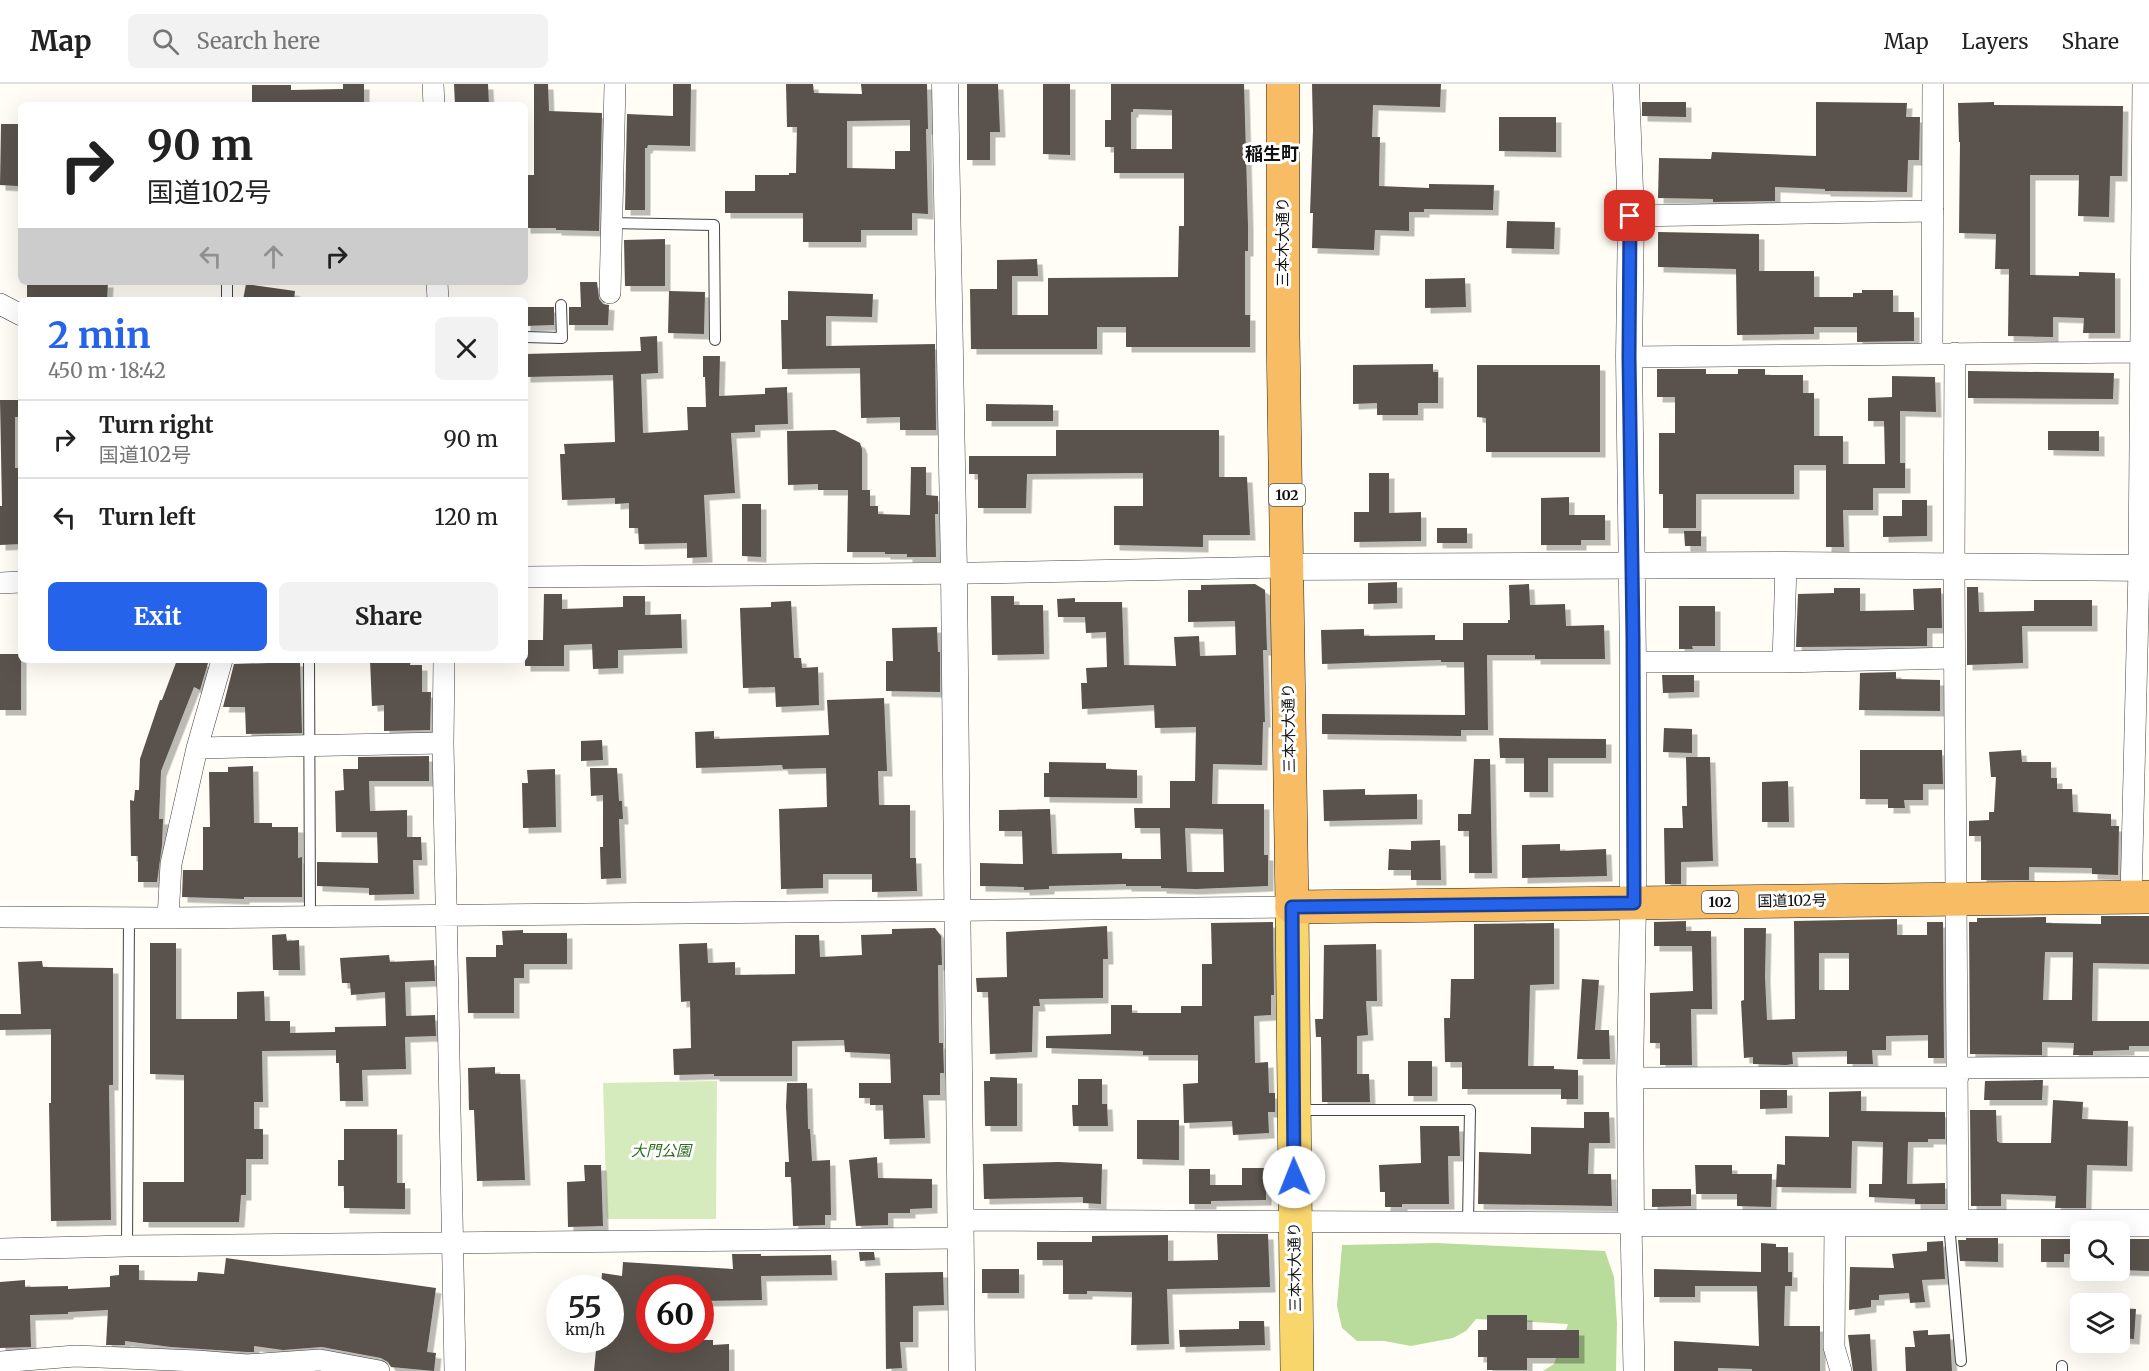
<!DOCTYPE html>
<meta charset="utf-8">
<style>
body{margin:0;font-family:Merriweather,"Noto Sans JP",serif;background:#f2f2f2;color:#222;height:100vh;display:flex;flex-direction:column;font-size:22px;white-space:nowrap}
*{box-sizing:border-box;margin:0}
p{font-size:20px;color:#767676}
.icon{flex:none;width:33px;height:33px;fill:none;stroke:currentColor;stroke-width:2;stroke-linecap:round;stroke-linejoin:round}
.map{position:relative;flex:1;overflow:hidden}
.sheet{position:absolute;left:18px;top:213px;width:510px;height:366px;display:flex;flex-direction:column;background:#fff;border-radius:9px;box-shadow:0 6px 24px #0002}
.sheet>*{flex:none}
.guide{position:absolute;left:18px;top:18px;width:510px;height:183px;border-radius:9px;box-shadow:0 6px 24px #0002;background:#fff;color:#222;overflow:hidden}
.buttons{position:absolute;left:2070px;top:1137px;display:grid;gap:12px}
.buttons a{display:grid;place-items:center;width:60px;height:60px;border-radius:9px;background:#fff;box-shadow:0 6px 24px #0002;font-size:30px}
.speed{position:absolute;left:546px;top:1191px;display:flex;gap:12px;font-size:30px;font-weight:700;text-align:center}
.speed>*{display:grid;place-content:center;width:78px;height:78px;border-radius:50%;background:#fff;box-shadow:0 6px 24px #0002;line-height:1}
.speed small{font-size:15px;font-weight:400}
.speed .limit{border:9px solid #d22;background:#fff;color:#111}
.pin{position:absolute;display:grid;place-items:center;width:51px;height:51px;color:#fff;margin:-26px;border-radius:12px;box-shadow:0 3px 9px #0006}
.me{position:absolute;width:66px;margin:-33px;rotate:359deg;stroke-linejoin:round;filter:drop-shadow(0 0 4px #0008)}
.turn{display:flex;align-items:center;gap:21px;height:126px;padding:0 30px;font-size:27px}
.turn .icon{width:78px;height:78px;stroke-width:2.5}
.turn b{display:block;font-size:42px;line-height:51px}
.lanes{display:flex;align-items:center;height:57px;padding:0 30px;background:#0003;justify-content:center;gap:30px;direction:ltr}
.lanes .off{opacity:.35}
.round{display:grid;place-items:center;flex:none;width:63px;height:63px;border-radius:9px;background:#f2f2f2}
.summary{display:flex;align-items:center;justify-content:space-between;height:102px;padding:0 30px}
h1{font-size:36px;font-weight:700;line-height:45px;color:#2563eb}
.primary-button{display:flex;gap:12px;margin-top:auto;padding:12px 30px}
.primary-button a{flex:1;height:69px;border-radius:9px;background:#2563eb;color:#fff;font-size:24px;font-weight:700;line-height:69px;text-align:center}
.primary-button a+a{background:#f2f2f2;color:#222}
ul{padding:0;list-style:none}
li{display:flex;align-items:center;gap:18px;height:78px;padding:0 30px;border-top:2px solid #e0e0e0}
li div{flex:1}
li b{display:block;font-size:22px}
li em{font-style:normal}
header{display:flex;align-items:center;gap:36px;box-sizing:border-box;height:84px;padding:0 30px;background:#fff;border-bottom:2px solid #e0e0e0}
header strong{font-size:28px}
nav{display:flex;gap:33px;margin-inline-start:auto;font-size:21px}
.search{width:420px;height:54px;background:#f2f2f2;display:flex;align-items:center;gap:15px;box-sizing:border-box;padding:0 21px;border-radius:9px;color:#767676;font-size:22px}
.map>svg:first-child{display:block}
.green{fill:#d5ebbd}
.forest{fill:#b9dc9c}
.building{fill:#5a524d;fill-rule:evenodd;filter:url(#shadow)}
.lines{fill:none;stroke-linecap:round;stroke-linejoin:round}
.service-casing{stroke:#444;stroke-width:12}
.minor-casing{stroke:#444;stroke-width:22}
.tertiary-casing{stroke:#444;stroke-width:27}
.primary-casing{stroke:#222;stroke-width:34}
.trunk-casing{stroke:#222;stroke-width:34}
.service{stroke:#fff;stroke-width:10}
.minor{stroke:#fff;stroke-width:21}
.tertiary{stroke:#fff;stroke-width:26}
.primary{stroke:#f9d66b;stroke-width:33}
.trunk{stroke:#f7bc64;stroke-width:33}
.route-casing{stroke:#184099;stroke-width:15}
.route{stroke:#2563eb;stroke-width:10}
.labels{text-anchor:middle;stroke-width:6;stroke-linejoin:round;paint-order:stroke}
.shield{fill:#fff;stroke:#585858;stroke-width:1.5}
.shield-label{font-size:14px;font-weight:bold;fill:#111}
.street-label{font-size:15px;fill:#111;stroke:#fff}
.park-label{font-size:15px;font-style:italic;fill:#2f6b1f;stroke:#fff}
.quarter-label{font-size:18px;font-weight:bold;fill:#111;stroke:#fff}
</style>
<header>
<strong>Map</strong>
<div class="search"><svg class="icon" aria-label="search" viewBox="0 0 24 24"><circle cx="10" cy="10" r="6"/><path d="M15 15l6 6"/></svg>Search here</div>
<nav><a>Map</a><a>Layers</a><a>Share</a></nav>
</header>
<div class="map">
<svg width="2149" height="1287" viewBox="0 0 2149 1287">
<defs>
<filter id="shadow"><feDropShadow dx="5.5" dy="5.5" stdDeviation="0" flood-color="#0004"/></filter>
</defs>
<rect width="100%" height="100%" fill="#fffdf5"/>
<path class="green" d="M717,997L716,1135H607L603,999Z"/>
<path class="forest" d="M1437,1159L1605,1167L1614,1193L1617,1240L1616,1287H1543L1554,1280L1568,1240L1476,1235L1466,1247L1453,1254L1411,1262L1384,1257H1357L1342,1244L1337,1222L1342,1161Z"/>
<path class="building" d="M343,0H364V21H252V1H291V6L343,5Z
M454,0H488L489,21H455Z
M534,0H548L549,27L602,29L599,147L556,146V144H525V91H534Z
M673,0H691L690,62L648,61L647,64H645V126H625L627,30L673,32Z
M786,0H813L814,9L862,10L861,0H927L928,45H926L928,130L912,129V146H861V158H803V129H725V107H755V91H789V89H796L797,43H787ZM910,36V67H895V85L847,84V37Z
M967,0H998L1000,48H990V76H967Z
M1043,0H1070V71L1043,70Z
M1111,0H1244L1248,142V167H1245V231H1250V263H1126V243H1097V265H971L970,205H997V176L1037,175L1038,192H1012V231H1048V194L1178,193L1179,142H1184V89H1114V63H1105V36H1111ZM1133,25L1172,26V65H1131V28H1133Z
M1312,0H1441L1440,23L1373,21L1372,53H1380L1379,102L1429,104V100L1494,101L1493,126L1424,125V128H1409V147L1375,146L1374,166L1312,164L1313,129H1310L1313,46Z
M1642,18H1686V33L1642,32Z
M1816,18L1907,19L1906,33H1920L1919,76H1908L1907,108L1825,107V105L1775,103V117L1713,118V115L1658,114L1659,74L1711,75L1712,68L1816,72Z
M1994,18V21L2123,22L2122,92H2110L2109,133L2078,132L2079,91H2030V191L2079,192V188L2115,189V249H2083L2084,234L2053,233V253L2008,252L2009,185H1995L1996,150L1959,149L1960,58H1959L1958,19Z
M1499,33H1556V68L1499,67Z
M1,40H21L18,102L0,101Z
M1507,137L1555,138L1554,165L1506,164Z
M1658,148L1759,150V187H1814V213H1853V209H1862V206H1893V228H1914V257L1857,258V243H1814V250L1737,251L1736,185L1658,183Z
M665,155V202H625L624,156Z
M1465,194L1466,223L1425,224V195Z
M27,198H108L107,216H27Z
M580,198H597L599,215L603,220L609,221L608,241H569V223H581Z
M246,200L295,207L294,216H243Z
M669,207L705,208L704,250L668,249Z
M788,207L873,210L872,233L826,232V262L935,260L936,346H900V333L861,334L860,284L782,285L781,236H788Z
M525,223H554V241L525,242Z
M657,252L658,289L641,290L643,349L688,346L687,323H706L705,293H703V272H720L719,312L765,310V304L787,303L788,340L755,341V348L731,349L735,409L704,411L707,473L687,474V459L639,460L638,444H629V419L615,420V414L562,416L560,370H565L564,360L615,358L613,291L525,293V270L641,267L640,253Z
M1433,280V288H1438V319H1418V331H1377V319L1353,320V281Z
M1477,281H1600V368H1486V334L1477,333Z
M1657,285H1706V290H1738V285H1765V291H1803V309H1814V352H1843V380H1885L1884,337H1868V314L1892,313V292L1935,293L1936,328L1900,327V379H1905V404H1873V426H1843L1844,463H1826V381H1794V410H1696V444H1663V410H1659V349H1675V313H1657Z
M1968,287L2114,289L2113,315L1968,314Z
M0,316H21V333H15V384H21V460L0,461V422H2Z
M986,320L1053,321V337H986Z
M835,346L860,359L862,365V406H870V422H878V430L910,431L911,383H926V411L938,412V430H935L936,473H907V470H885V468H847L848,406H818V400L788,401L787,347Z
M1056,346H1219V393H1247L1250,451H1203V463L1114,461V422H1143V389L1027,390L1026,424H978V390H969V372H1056Z
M2048,347H2099V367L2048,366Z
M1369,389H1389V429L1421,428V457L1354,458V428H1369Z
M1569,413V431H1605V456H1581V461H1541V414Z
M1902,416H1927V452L1883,453V432H1902Z
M742,420H761V473L742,472Z
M1437,444H1467V459H1437Z
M1684,447H1701V462H1685Z
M1397,498V519L1368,520V499Z
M1255,500L1265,506L1267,566H1263L1265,638H1263L1262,681L1213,680L1212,720H1264V771H1268V802L1196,805L1161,804V802H1126V800L1049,802V805L1024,806V803L980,802V779L1023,780L1022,747H999V726L1050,725L1052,770L1122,769V775H1161L1160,744H1135L1134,724H1170V697H1195L1196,643L1155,644L1154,621L1082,625L1081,599H1087L1086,584L1107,583L1106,548L1086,549L1085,533H1058L1057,515L1075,514V518H1122L1124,581L1176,582L1174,553L1199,552L1200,572L1236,571L1235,537L1188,538V506H1201V501ZM1185,744L1223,745L1224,788H1187Z
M1529,500L1530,521L1565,520L1566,542L1604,541L1605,575H1535V571H1487L1488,646H1461V652L1322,650V630L1465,631L1464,578H1441V576L1322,580L1321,546L1364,545V552L1435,551V556H1463V539H1508V536H1510L1509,501Z
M1967,503H1978L1979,528L2034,527V516H2092V542H2022L2023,579L1967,581Z
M1834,504H1860V527L1914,526L1913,505L1941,504L1942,544H1927V562L1796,563L1798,510L1834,509Z
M544,510H562V525L623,523V512H645V531L681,530L682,564L618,566V584L593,585L592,560L564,561V582H525V556H543Z
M991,512H1014V521H1043L1044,570L992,571Z
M791,517L794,574H801L802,584L818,583L819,621L776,623L775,603L743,604L740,524L771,523V518Z
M1679,522H1715V562H1692L1693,565H1679Z
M937,543L938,568H940V608L886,607V577H893L892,544Z
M0,570H21V626H0Z
M177,576H200L208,579L200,606L194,603L161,687L159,735H163L162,761L157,798H138V772H131L130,716L134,717L135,706H139L140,675L160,616H162Z
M269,576L300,577L302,649L246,650L245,623H223L234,580L269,579Z
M370,576H411L410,581H422V608H431L430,646L384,647V621L372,622Z
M1896,588V595L1940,596V627L1859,626L1860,589Z
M1662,591H1694V608L1663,609Z
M884,614L887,687H878L879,721H910V774H916L917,807L872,808V790H823V804L781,805L779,725L827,723L826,684L783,685L782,681L696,684L695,648L714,647V655L829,651L827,616Z
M1664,644L1692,645V669L1663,668Z
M1499,654L1606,655V674H1548V708H1524V674H1500Z
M602,656L603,676L581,677V657Z
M1860,666H1942L1943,700H1923V716H1904L1905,724H1888V715H1860Z
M2021,666L2022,678H2051V694H2057V705H2072L2073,728L2111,730V742H2119L2118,791L2092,790V784L2029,783V796H1981V752H1969V737L1989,736V728H1994L1996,693H1991L1989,668Z
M429,672V697H369L370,727L407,726V753H421L422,776H413L414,810L369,811V804L317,802V778L378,779L377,748H336L335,707L344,706L343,685H358V673Z
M1686,673H1710L1713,777L1681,778V800H1665L1664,744H1683L1682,722H1687Z
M1474,675H1490L1492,789H1469V747H1458V730H1471Z
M1049,678L1106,679V685L1137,686V714L1044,713V689H1049Z
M253,682L254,739H272V743H298V774L302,773V813H244V815L182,813L183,786H203V743H210L209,688H228V683Z
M590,684H617L619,717H622L623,735H619L621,794L601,795L600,763H603V711L591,712Z
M555,685L556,743L523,744L522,699H528L527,686Z
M1788,697L1789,738H1762V698Z
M1365,705V711L1417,710V735L1324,737L1323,706Z
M1440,756L1441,796H1411V786H1388L1389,765L1411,766V757Z
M1560,760V767L1606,765L1607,792L1522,794V761Z
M2101,832H2149V880L2093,879L2092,937H2149V962H2129V966L2093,967V971H2073L2074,959L2042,958V971L1970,970L1969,838H1977V834L2046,833V839L2101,840ZM2045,868H2073L2072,916H2043Z
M1897,835V851H1927V838H1943L1944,974H1928V951L1886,952V966H1872L1873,980H1847V967L1792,968L1793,980L1786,981L1753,980V973L1744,974L1741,917L1744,916V844H1766L1765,893L1767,936L1795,935L1794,837ZM1819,869H1849V906H1819Z
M1686,837V847H1711L1712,925H1691L1692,981H1660V959H1650V909L1693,907L1692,862H1654V838Z
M1273,838L1274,911H1271V931L1254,932L1255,979L1268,978L1269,1009H1275V1028H1268L1269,1049L1233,1051L1232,1037L1184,1039L1183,1000L1198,999V971H1143V967L1046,964V952L1111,950V921H1132V929H1181V922H1202V880H1212L1211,839Z
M1554,839V900L1530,901L1528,982H1554V985L1578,986V1015H1561V1005H1462V978H1445L1444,934H1450L1451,895H1474V840Z
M1107,842L1108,875H1103V914L1039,915L1040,922H1033L1032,968L990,970L988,908H977L976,894L1007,893L1006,848Z
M935,844L941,852L942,881H938L939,959H943L944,989H940V1011H923L925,1054L884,1055L883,1021H870V1014H859V999H891L890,970L845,968L844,956L792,957V992H714V990L674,991L673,965L691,964L690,917L681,918L679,860L707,859L708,879L735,878V891L795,890V851H819L820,873L862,871L861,851L892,850V845Z
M523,846V849H567V880H524V894H514V929H468L466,873H496V861H503L502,847Z
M286,850L287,857L299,856L300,886H273L272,851Z
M150,859H176V935H237V908L264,907L265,937H290V949L335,948V943L386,942L385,908L351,911L350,899H342L340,874L389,871L390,878L434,876L435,897L405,898L406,932L435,931L436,952L405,953L406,985L362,986L363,1017H340L339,979H336V966L262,967L263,1018H254V1045H263V1075H246V1111H241L239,1138H143V1098H184V991L150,990Z
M1376,860L1377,917H1366L1368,951L1357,952V990H1369L1370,1018H1322L1321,953H1316L1315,935H1323L1324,861Z
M42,877L43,883L113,884V1001H109L111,1136L51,1137L49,1019H51V945L0,946V930H21L18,878Z
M1582,895L1599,896L1595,946H1609L1610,975H1577Z
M1408,977H1432V1012H1408Z
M495,983V990H520L525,1096L477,1097L474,1026H469L468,984Z
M990,993L1017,994V1042H985L984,997H990Z
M1078,995H1102V1020H1107L1108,1042H1073L1072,1021H1078Z
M2043,996L2042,1016H1984L1985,997Z
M787,999H807L808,1045H810L812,1077L830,1076L831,1131H825V1141L793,1142L791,1093H785V1078H789L786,1023Z
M1760,1006H1787V1024L1760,1025Z
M1861,1007V1027L1945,1028V1055H1928V1058H1908L1907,1100L1945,1099V1120H1915V1115L1869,1113V1100H1882L1883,1058L1852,1057L1851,1104L1776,1103L1777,1080L1785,1081V1052L1829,1053V1008Z
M2053,1016L2083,1018L2082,1035L2128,1037L2127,1082L2087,1081L2086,1124H2055L2056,1112L2001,1110V1122H1971L1970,1026H1996L1997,1057L2000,1059H2051Z
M1584,1028H1609L1610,1059H1589L1588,1090H1611L1612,1122L1478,1120L1479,1068L1531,1070V1043L1584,1044Z
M1137,1036H1179V1076L1137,1075Z
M1420,1042H1459L1460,1072H1448L1449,1120H1402V1123H1385V1108H1380L1379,1081L1421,1079Z
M344,1045H397V1099H405V1125L344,1124V1102H338V1076H344Z
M877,1073L878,1094L932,1095V1124L910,1125V1129H888V1141L856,1142L849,1076Z
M1058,1078L1102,1080L1101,1120L1083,1119V1113L984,1115L983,1080Z
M584,1081H601L603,1142L568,1143L567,1098L585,1097Z
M1695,1081H1732V1090H1772L1771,1123L1737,1122V1110H1696Z
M1242,1084H1266V1116L1211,1117V1120H1189V1085H1210V1101H1242Z
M1652,1105H1691V1122L1652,1123Z
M1217,1150H1268L1270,1203L1167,1205L1169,1260L1131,1261L1132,1208L1087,1207V1210H1063V1176H1037V1158H1092V1152L1168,1151V1177L1218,1176Z
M1966,1154H1998V1178L1960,1177L1958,1156H1966Z
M2041,1155H2080V1170H2064V1178H2041Z
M2120,1155H2149V1187L2120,1186Z
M1943,1157L1945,1195L1922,1196L1925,1218L1910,1219L1909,1209L1879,1211V1216H1871V1223L1849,1226L1850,1183L1894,1184L1892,1170L1927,1167V1158Z
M1761,1159L1776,1160V1163H1788V1188H1792V1202H1785L1784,1242H1820V1287H1752V1285L1718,1284V1287H1674V1257L1759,1262L1757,1202H1695V1213H1654V1185L1761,1188Z
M859,1168H874L875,1176L860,1177Z
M732,1170H761V1172L831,1171L832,1191L761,1192L762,1216L700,1217V1204H650V1256H713V1261L729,1260V1287H594L597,1256H610V1204H601L602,1189L622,1192L623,1178L733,1185Z
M226,1174L436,1204L427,1268L436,1269L434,1287L391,1283L388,1278L381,1274L322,1263L283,1266L254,1262V1268H247L171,1263L125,1257V1261H106L108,1226L68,1228V1230L30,1231L31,1263L0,1264V1198L25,1196V1203L68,1202V1205L110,1203V1192L119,1191V1181H139V1196L197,1197L198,1188L224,1190Z
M982,1185H1019V1209H982Z
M943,1188L944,1221L913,1222V1258H900L902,1284L886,1285L885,1189Z
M2120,1224L2136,1225L2134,1255L2120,1254Z
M1487,1231H1527V1246H1579V1274H1527V1286H1487V1273H1478V1246H1487Z
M1239,1237H1264L1265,1261L1180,1263L1179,1246L1239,1245Z
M1928,1246V1251L1950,1250L1952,1287H1906L1905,1263H1915L1913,1247Z
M1870,1250L1872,1287H1853L1848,1251Z"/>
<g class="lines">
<g class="service-casing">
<path id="service" d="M610,139L714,141L715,256
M227,216V198
M525,253L562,254L561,221
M309,576L310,831
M1297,1026H1470L1468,1138
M1949,1140L1961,1277
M127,1162L129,833
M2062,1282V1287"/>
</g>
<g class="minor-casing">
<path id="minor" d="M433,0L434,21
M1631,132L1933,127
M437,198L438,216
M610,209L615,0
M0,220L21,231
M1932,269L1933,0
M1955,269L1954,483L1958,1140
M1629,273L2140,268L2149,265
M525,493L976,489L1287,483
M0,499L21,498
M444,576L443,659L455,1287
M1633,578H1783L1954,574
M1783,578L1786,481
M197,664L443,659
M2131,813L2139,484L2143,0
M0,833L168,834L1292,823
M168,834L171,780L197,664L222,576
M1957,984L2149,983
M1630,994L1958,993
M960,1136L1631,1139L1634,1287
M1835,1139L1834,1263L1841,1287
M0,1165L127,1162L960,1154
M0,1278L75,1272L197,1277L247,1281L320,1276L379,1287"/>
</g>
<g class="tertiary-casing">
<path id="tertiary" d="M945,0L954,489L962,1287
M1626,0L1631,132L1629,273L1633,578V819L1630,994L1631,1139H2149
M1287,483L1786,481L2149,484"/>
</g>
<g class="primary-casing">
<path id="primary" d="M1292,823L1297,1287"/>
</g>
<g class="trunk-casing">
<path id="trunk" d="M1283,0V250L1292,823L2149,813"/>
</g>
<use href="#service" class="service"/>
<use href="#minor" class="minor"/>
<use href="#tertiary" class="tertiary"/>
<use href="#primary" class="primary"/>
<use href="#trunk" class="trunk"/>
</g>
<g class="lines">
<g class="route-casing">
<path id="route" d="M1294,1093L1292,823L1634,819L1633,554L1629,273L1630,132"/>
</g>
<use href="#route" class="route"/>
</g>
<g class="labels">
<g class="shield">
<rect x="1269" y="400" width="36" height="22" rx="4.5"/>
<rect x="1702" y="807" width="36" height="22" rx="4.5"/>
</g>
<g class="shield-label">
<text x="1287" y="416">102</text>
<text x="1720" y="823">102</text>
</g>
<g class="street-label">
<text transform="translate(1283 158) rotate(-90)" y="5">三本木大通り</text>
<text transform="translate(1289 644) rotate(-91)" y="5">三本木大通り</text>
<text transform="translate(1792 817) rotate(-1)" y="5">国道102号</text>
<text transform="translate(1295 1183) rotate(-91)" y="5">三本木大通り</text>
</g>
<g class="park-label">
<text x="661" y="1072">大門公園</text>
</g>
<g class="quarter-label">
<text x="1272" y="76">稲生町</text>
</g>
</g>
</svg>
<div class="buttons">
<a><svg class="icon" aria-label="search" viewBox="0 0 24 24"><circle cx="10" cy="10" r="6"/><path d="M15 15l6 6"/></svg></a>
<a><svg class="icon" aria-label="layers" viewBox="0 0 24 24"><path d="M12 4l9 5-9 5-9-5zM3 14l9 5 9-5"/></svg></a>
</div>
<div class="speed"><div>55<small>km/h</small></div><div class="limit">60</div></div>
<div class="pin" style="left:1630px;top:132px;background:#d93025"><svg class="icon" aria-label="arrive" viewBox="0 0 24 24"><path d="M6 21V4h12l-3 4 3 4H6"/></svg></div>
<svg class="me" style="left:1294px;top:1093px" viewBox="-20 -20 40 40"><circle r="19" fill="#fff"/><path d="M0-13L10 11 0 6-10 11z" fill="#2563eb"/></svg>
<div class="guide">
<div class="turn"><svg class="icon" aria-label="right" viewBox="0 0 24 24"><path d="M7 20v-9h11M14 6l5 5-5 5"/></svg><div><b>90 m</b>国道102号</div></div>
<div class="lanes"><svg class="icon off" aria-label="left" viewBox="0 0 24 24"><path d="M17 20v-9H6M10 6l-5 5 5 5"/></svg><svg class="icon off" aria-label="ahead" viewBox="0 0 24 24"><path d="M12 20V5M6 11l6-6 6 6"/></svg><svg class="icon" aria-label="right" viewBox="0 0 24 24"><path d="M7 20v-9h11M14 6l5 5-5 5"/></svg></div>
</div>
<section class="sheet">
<div class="summary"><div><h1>2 min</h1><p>450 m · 18:42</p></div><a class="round"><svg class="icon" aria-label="close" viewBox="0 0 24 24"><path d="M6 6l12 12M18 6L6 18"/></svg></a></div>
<ul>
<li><svg class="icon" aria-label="right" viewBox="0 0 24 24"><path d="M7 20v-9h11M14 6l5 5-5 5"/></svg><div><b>Turn right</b><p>国道102号</p></div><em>90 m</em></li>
<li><svg class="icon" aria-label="left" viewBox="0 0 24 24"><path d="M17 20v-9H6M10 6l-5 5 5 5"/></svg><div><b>Turn left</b></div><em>120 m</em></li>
</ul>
<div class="primary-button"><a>Exit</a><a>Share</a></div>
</section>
</div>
